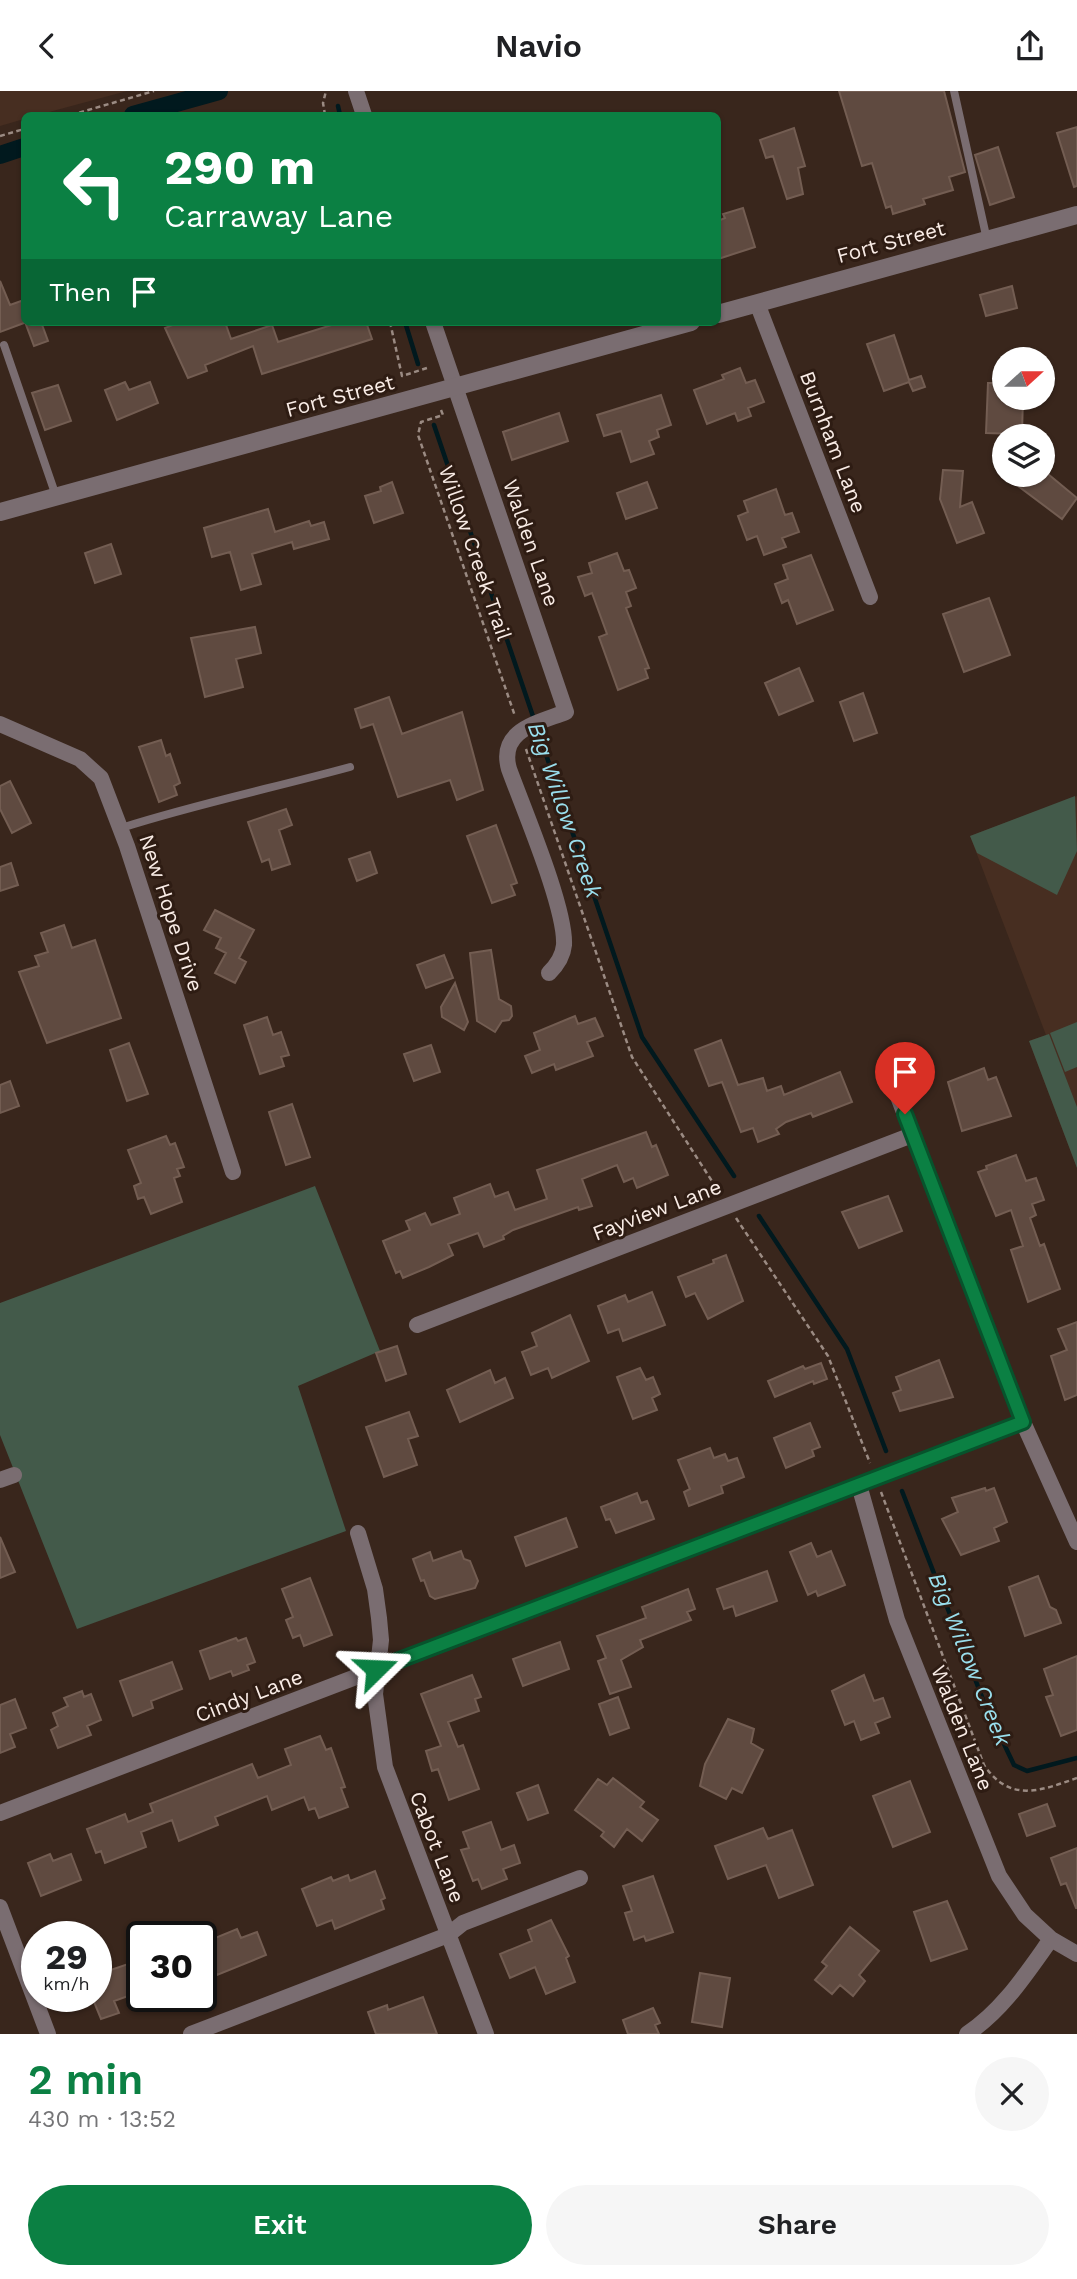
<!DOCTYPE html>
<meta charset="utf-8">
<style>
body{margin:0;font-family:"Work Sans",sans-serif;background:#f6f6f6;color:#202124;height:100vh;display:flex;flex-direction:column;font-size:26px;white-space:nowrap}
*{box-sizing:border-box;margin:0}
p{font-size:23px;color:#757577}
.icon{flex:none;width:38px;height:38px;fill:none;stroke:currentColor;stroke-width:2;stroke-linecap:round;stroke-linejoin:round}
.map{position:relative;height:1943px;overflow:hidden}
.details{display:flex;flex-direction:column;background:#fff;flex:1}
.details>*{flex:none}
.banner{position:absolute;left:21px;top:21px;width:700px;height:214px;border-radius:10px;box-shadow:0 2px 5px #0004;background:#0b8043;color:#fff;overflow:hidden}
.needle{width:46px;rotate:69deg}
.tools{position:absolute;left:992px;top:256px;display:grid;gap:14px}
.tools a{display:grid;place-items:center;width:63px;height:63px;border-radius:50%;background:#fff;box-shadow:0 2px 5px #0004;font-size:35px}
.speed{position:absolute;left:21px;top:1830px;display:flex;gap:14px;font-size:35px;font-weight:700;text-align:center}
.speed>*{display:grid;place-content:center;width:91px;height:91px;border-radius:50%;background:#fff;box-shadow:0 2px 5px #0004;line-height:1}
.speed small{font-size:18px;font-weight:400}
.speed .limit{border:4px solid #111;border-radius:10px;background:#fff;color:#111}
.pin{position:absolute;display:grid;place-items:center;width:60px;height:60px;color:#fff;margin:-72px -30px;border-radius:50% 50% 50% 0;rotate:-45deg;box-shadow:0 0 7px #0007}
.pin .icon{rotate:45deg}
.me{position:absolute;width:77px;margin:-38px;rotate:69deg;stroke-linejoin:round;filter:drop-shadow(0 0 5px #0008)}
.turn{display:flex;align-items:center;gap:24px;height:147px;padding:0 28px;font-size:32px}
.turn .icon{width:91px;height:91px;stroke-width:2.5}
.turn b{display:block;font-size:49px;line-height:60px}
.then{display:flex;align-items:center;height:66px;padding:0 28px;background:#0003;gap:14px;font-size:26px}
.round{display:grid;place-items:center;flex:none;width:74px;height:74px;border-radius:37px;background:#f6f6f6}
.overview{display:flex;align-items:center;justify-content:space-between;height:119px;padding:0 28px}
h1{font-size:42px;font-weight:600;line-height:52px;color:#0b8043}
.cta{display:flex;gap:14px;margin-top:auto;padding:14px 28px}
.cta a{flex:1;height:80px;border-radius:42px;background:#0b8043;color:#fff;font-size:28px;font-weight:600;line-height:80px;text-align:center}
.cta a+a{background:#f6f6f6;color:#202124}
header{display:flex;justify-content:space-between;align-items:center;height:91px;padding:0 28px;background:#fff;font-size:32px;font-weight:600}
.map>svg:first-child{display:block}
.built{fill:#472e21}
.green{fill:#435a4a}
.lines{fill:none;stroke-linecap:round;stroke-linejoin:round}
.stream{stroke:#01191e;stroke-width:4.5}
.canal{stroke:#01191e;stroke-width:18}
.building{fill:#5f4a40;stroke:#735d52;stroke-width:2}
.path{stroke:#9b8b83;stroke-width:2.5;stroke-dasharray:5 3.5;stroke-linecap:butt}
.service{stroke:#7a6d71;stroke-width:8}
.minor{stroke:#7a6d71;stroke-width:16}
.tertiary{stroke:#7a6d71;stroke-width:18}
.route-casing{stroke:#07532c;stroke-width:18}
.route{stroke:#0b8043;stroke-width:12}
.labels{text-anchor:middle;stroke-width:6;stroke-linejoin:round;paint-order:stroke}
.street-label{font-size:21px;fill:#f9ece6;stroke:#2e1c13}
.water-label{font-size:23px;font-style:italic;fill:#99deec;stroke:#2e1c13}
</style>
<header><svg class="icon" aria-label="back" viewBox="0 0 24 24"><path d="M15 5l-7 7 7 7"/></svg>Navio<svg class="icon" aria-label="share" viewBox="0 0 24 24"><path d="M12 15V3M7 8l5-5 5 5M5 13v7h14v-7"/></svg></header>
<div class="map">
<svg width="1077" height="1943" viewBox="0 0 1077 1943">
<rect width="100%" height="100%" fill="#39261c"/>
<path class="built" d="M0,0H127L38,24H24V28L0,35Z
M1077,705V1077L1029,950L1046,944L970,745Z"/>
<path class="green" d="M1075,705L1077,760L1057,804L977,762L970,745Z
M1077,931V976L1065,981L1050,942Z
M1049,943L1077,1016V1077L1029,950Z
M315,1095L380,1260L298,1295L346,1440L77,1538L0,1344V1212Z"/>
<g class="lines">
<path class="stream" d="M338,15L340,24
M405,231L418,273
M434,334L642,946L734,1085
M759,1125L847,1258L886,1360
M902,1400L984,1611L1014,1674L1027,1680L1077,1667"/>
<path class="canal" d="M133,24L219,0
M0,64L24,56"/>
</g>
<path class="building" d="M839,0H944L965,81L949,86L953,99L923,108L925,113L893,123L891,115L886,117L872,72L862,75Z
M1077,36V95L1074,96L1057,42Z
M794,37L805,75L798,77L803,103L787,108L773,65L766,67L760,49Z
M998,56L1014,106L990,114L975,64Z
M743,117L755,156L718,168V130L725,127L723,123Z
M0,190L10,214L24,209V232L0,241Z
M1012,195L1017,217L986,225L980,204Z
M25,231H41L48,250L34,255Z
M180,231H225L231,248L272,234L278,251L341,231H366L372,248L262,283L253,255L205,274L207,280L188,287L165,237Z
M894,244L909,289L921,285L925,296L913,300L909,291L884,300L867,253Z
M740,277L746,292L755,289L764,311L748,317L751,325L738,330L735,322L707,333L694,299L724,288L722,284Z
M125,291L129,299L150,291L158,312L117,329L105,299Z
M988,292H1004V306H1023L1022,343L986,342Z
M58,294L71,330L45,339L32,302Z
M661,304L671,334L657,339L659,346L649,350L654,363L631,371L621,340L604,345L597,324Z
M559,322L568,350L512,369L503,341Z
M943,379L963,380L960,416L972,411L984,442L957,452L940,408Z
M1002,383H1048L1077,407L1062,428Z
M392,391L403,422L374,432L365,405L381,400L380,396Z
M647,391L657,417L626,428L617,402Z
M776,398L785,424L792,422L799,441L782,447L786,456L764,464L757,445L747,449L738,425L748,421L744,410Z
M268,418L275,441L309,430L311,435L324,431L329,448L294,458L292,451L252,463L261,493L241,499L230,461L212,466L204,437Z
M111,453L121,483L95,492L85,462Z
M617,462L624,480L629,479L636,497L626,501L631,515L626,517L649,577L645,578L648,587L618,599L599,546L607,543L592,502L585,505L578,486L592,482L589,472Z
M811,464L833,519L797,533L788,509L782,512L775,493L788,488L783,474Z
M989,507L1010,564L964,581L943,523Z
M255,536L261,562L236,568L243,596L205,606L191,547Z
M799,577L813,610L779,624L765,592Z
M863,602L877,642L854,650L840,611Z
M389,606L402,643L462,621L483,699L457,709L450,689L398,706L373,633L361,637L355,618Z
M161,649L166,665L170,663L180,692L174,695L177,704L159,711L139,656Z
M10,690L31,732L12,742L0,718V695Z
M286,718L292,734L279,739L290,773L272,779L269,768L262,771L248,731Z
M496,734L517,792L511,794L515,804L492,812L467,745Z
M370,761L377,782L357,790L349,768Z
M11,772L18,794L0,800V776Z
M215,819L254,839L239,867L246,871L235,892L215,882L226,862L216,857L221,847L204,839Z
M64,834L72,857L95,849L121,927L47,952L19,881L39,875L35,865L48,861L41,842Z
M491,859L499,908L511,915L512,925L509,929L502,930L495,941L477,930L470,862Z
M444,864L453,887L426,897L417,874Z
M455,892L468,931L464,939L442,926L441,916Z
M575,925L578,933L595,927L603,945L587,951L593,965L556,979L554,973L532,982L525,965L540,959L534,942Z
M267,926L273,944L281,941L289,964L281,966L284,975L260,983L244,934Z
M721,949L738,994L763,987L767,1000L781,995L784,1004L840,981L852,1011L813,1026L811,1022L786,1031L776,1038L779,1043L758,1051L753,1037L741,1041L722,991L709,995L695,959Z
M129,952L148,1003L127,1010L110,959Z
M431,954L440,981L414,990L404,963Z
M984,977L988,989L996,986L1011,1025L962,1040L948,991Z
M10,990L19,1015L0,1022V994Z
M292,1013L310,1066L286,1074L269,1021Z
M646,1041L652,1056L656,1054L668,1084L637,1097L633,1087L624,1091L617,1074L582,1088L592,1115L579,1119L578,1116L513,1139L503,1145L504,1148L484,1156L478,1142L448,1153L453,1164L429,1176L403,1187L400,1180L396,1182L383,1150L410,1139L406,1130L425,1122L431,1134L460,1123L454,1107L490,1093L495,1106L508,1101L515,1119L547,1108L537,1079Z
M166,1045L170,1054L175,1052L184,1076L177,1078L180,1085L174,1087L182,1111L151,1123L144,1106L138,1108L134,1095L141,1092L128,1059Z
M1016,1064L1026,1090L1036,1087L1044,1109L1032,1113L1036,1124L1030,1127L1040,1155L1044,1153L1060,1198L1028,1211L1011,1159L1023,1155L1011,1119L996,1125L978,1081L987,1078L986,1075Z
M888,1105L902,1140L859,1157L842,1121Z
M726,1164L743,1210L708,1228L695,1202L686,1206L678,1186L714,1172L713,1169Z
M652,1201L665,1234L623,1250L619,1238L608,1242L598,1215L625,1204L628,1211Z
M570,1224L589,1270L552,1287L548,1277L531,1284L522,1261L537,1255L532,1242Z
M1077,1231V1304L1065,1309L1051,1265L1067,1259L1058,1238Z
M397,1255L406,1283L386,1290L376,1262Z
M939,1269L953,1306L900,1320L893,1302L901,1299L896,1286Z
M821,1272L827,1288L814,1293L813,1290L775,1306L768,1290L803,1275L805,1278Z
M640,1277L646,1289L653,1286L660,1303L652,1307L657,1319L633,1328L617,1286Z
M490,1279L495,1292L505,1287L513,1307L460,1331L447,1299Z
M409,1321L418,1345L408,1348L417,1374L384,1386L366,1336Z
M810,1332L820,1356L812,1359L814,1365L786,1377L774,1347Z
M710,1357L714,1367L725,1363L728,1370L737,1367L744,1386L721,1395L723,1402L689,1415L684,1401L690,1398L678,1369Z
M985,1397L986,1400L994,1397L1007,1431L994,1437L999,1450L961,1464L942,1428L958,1421L952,1407Z
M637,1402L641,1412L647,1410L654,1428L616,1442L610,1428L606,1429L601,1416Z
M566,1427L577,1456L526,1475L515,1446Z
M0,1446L15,1481L0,1487Z
M811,1452L817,1466L831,1460L845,1494L818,1505L816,1500L808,1504L790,1461Z
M461,1460L464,1468L470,1470L478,1490L475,1497L435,1508L430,1505L424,1489L421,1490L413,1468L430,1461L433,1470Z
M767,1480L777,1510L736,1525L733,1515L724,1518L717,1498Z
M1038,1485L1050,1516L1056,1519L1061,1532L1025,1545L1009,1496Z
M310,1487L332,1544L304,1555L300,1544L293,1547L286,1529L293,1526L282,1498Z
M688,1498L695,1518L687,1521L691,1529L640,1549L643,1556L621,1569L631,1596L610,1603L598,1570L606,1567L597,1545L646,1527L642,1516Z
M236,1547L238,1550L246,1547L255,1571L247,1574L249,1579L233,1585L231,1580L210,1588L200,1560Z
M560,1551L569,1578L523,1595L513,1568Z
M1077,1565V1639L1061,1645L1046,1606L1053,1604L1044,1578Z
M172,1571L182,1598L151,1610L153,1617L133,1625L120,1590Z
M472,1584L481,1606L475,1608L479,1620L448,1631L458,1656L463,1654L479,1698L449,1709L438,1678L432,1680L426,1660L441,1655L421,1603Z
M864,1584L874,1610L883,1607L890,1626L875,1632L879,1642L861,1649L854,1630L845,1634L832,1600Z
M82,1600L84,1606L91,1603L101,1629L87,1635L91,1644L58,1657L51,1639L58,1635L53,1622L68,1615L64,1607Z
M618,1606L629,1637L610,1644L599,1613Z
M15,1608L26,1637L10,1643L15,1656L0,1662V1614Z
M728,1628L754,1638L751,1652L763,1659L742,1702L732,1697L726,1708L700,1695L705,1673Z
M320,1645L326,1659L331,1657L345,1696L341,1697L348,1716L319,1727L315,1717L309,1719L304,1706L272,1719L267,1705L215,1726L218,1734L179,1750L172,1729L141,1741L146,1756L105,1772L101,1760L96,1762L87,1738L125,1723L128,1731L153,1721L150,1713L252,1673L258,1687L291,1674L285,1658Z
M613,1687L644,1711L640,1716L658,1729L642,1750L627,1738L614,1756L601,1745L604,1741L575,1719L598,1688L607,1694Z
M910,1690L930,1741L893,1756L873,1705Z
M538,1694L548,1722L528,1729L517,1702Z
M1047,1713L1055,1735L1027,1745L1019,1723Z
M491,1731L501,1759L514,1754L520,1772L503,1778L507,1788L482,1798L478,1788L473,1790L461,1759L469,1757L463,1741Z
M763,1737L768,1748L792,1739L813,1794L779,1807L766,1774L728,1788L715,1755Z
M1077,1757V1817H1076L1066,1792L1061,1794L1051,1767Z
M50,1763L53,1770L71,1763L81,1789L41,1805L28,1772Z
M375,1780L385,1807L381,1809L384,1818L335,1838L332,1829L317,1835L302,1798L331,1786L333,1790L348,1784L350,1790Z
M653,1785L673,1841L646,1850L644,1845L634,1849L625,1822L632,1820L623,1795Z
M947,1810L967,1858L931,1870L914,1821Z
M551,1829L569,1865L566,1867L575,1891L546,1903L535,1876L510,1887L500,1863L532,1850L528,1839Z
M192,1831L198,1846H156Z
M850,1836L879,1860L859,1884L865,1890L853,1905L840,1894L832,1903L815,1889L827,1875L822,1871Z
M237,1838L241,1847L257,1841L266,1864L217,1884L203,1852Z
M134,1871L142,1900L114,1910L119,1922L101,1928L92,1906H96V1884Z
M700,1882L730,1887L722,1936L692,1931Z
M423,1906L437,1943H376L368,1921L387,1914L388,1919Z
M653,1917L660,1932L655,1934L659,1943H628L623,1929Z"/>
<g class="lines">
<path class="path" d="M71,24L154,0
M325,24L323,12L326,0
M0,45L24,38
M390,231L402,285L430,276
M441,319L443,324L421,331L418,344L515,625
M526,658L632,966L719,1101
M736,1127L828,1265L870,1372
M881,1401L984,1674C1010,1712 1040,1700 1077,1687"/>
<path class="service" d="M954,0L987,149
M4,254L56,405
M121,737C196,713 273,697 350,676"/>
<path class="minor" d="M356,0L364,24
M757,212L870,506
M433,231L566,621C538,632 498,639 509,678C523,717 566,817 564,854C563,865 557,874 549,882
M0,633L80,668L101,687L127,755L233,1081
M897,1003L1023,1331L1077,1451
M417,1234L912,1044
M0,1389L14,1384
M859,1394L897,1529L999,1785L1025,1824L1051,1848L1077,1863
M358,1442L375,1498L379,1527L381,1549L375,1603L385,1676L486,1943
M0,1722L1023,1331
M0,1816L48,1943
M191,1943L448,1844L463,1832L580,1787
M967,1943C1003,1919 1026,1883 1051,1848"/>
<path class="tertiary" d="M718,223L1077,124
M0,421L691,231"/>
</g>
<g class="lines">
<g class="route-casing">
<path id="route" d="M376,1578L1023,1331L905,1023"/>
</g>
<use href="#route" class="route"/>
</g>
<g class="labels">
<g class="street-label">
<text transform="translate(891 151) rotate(-15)" y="7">Fort Street</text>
<text transform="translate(340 305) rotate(-15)" y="7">Fort Street</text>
<text transform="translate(833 351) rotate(69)" y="7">Burnham Lane</text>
<text transform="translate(531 452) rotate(71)" y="7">Walden Lane</text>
<text transform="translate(475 462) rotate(71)" y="7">Willow Creek Trail</text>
<text transform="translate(171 822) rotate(72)" y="7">New Hope Drive</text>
<text transform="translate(657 1119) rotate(-21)" y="7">Fayview Lane</text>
<text transform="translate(249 1605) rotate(-21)" y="7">Cindy Lane</text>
<text transform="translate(962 1637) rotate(68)" y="7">Walden Lane</text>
<text transform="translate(437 1756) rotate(69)" y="7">Cabot Lane</text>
</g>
<g class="water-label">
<text transform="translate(565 719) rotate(71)" y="8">Big Willow Creek</text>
<text transform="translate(970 1568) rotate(68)" y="8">Big Willow Creek</text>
</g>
</g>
</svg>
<div class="tools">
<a><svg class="needle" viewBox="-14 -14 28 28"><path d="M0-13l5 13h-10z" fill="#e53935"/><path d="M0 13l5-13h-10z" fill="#757577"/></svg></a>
<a><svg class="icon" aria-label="layers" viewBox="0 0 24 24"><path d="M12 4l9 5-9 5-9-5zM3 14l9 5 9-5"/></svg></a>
</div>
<div class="speed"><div>29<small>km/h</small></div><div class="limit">30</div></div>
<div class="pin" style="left:905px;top:1023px;background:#d93025"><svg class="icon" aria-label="arrive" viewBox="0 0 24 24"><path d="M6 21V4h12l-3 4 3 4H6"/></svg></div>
<svg class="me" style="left:376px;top:1578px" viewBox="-20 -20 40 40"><path d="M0-17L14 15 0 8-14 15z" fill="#0b8043" stroke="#fff" stroke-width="4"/></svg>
<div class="banner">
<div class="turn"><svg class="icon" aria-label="left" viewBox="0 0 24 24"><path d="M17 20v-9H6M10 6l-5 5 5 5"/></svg><div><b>290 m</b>Carraway Lane</div></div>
<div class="then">Then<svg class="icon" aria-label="arrive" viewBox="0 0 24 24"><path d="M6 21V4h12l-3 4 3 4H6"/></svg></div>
</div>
</div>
<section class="details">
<div class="overview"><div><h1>2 min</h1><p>430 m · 13:52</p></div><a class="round"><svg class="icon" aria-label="close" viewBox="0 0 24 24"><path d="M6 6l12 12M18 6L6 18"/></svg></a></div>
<div class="cta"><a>Exit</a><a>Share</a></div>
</section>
